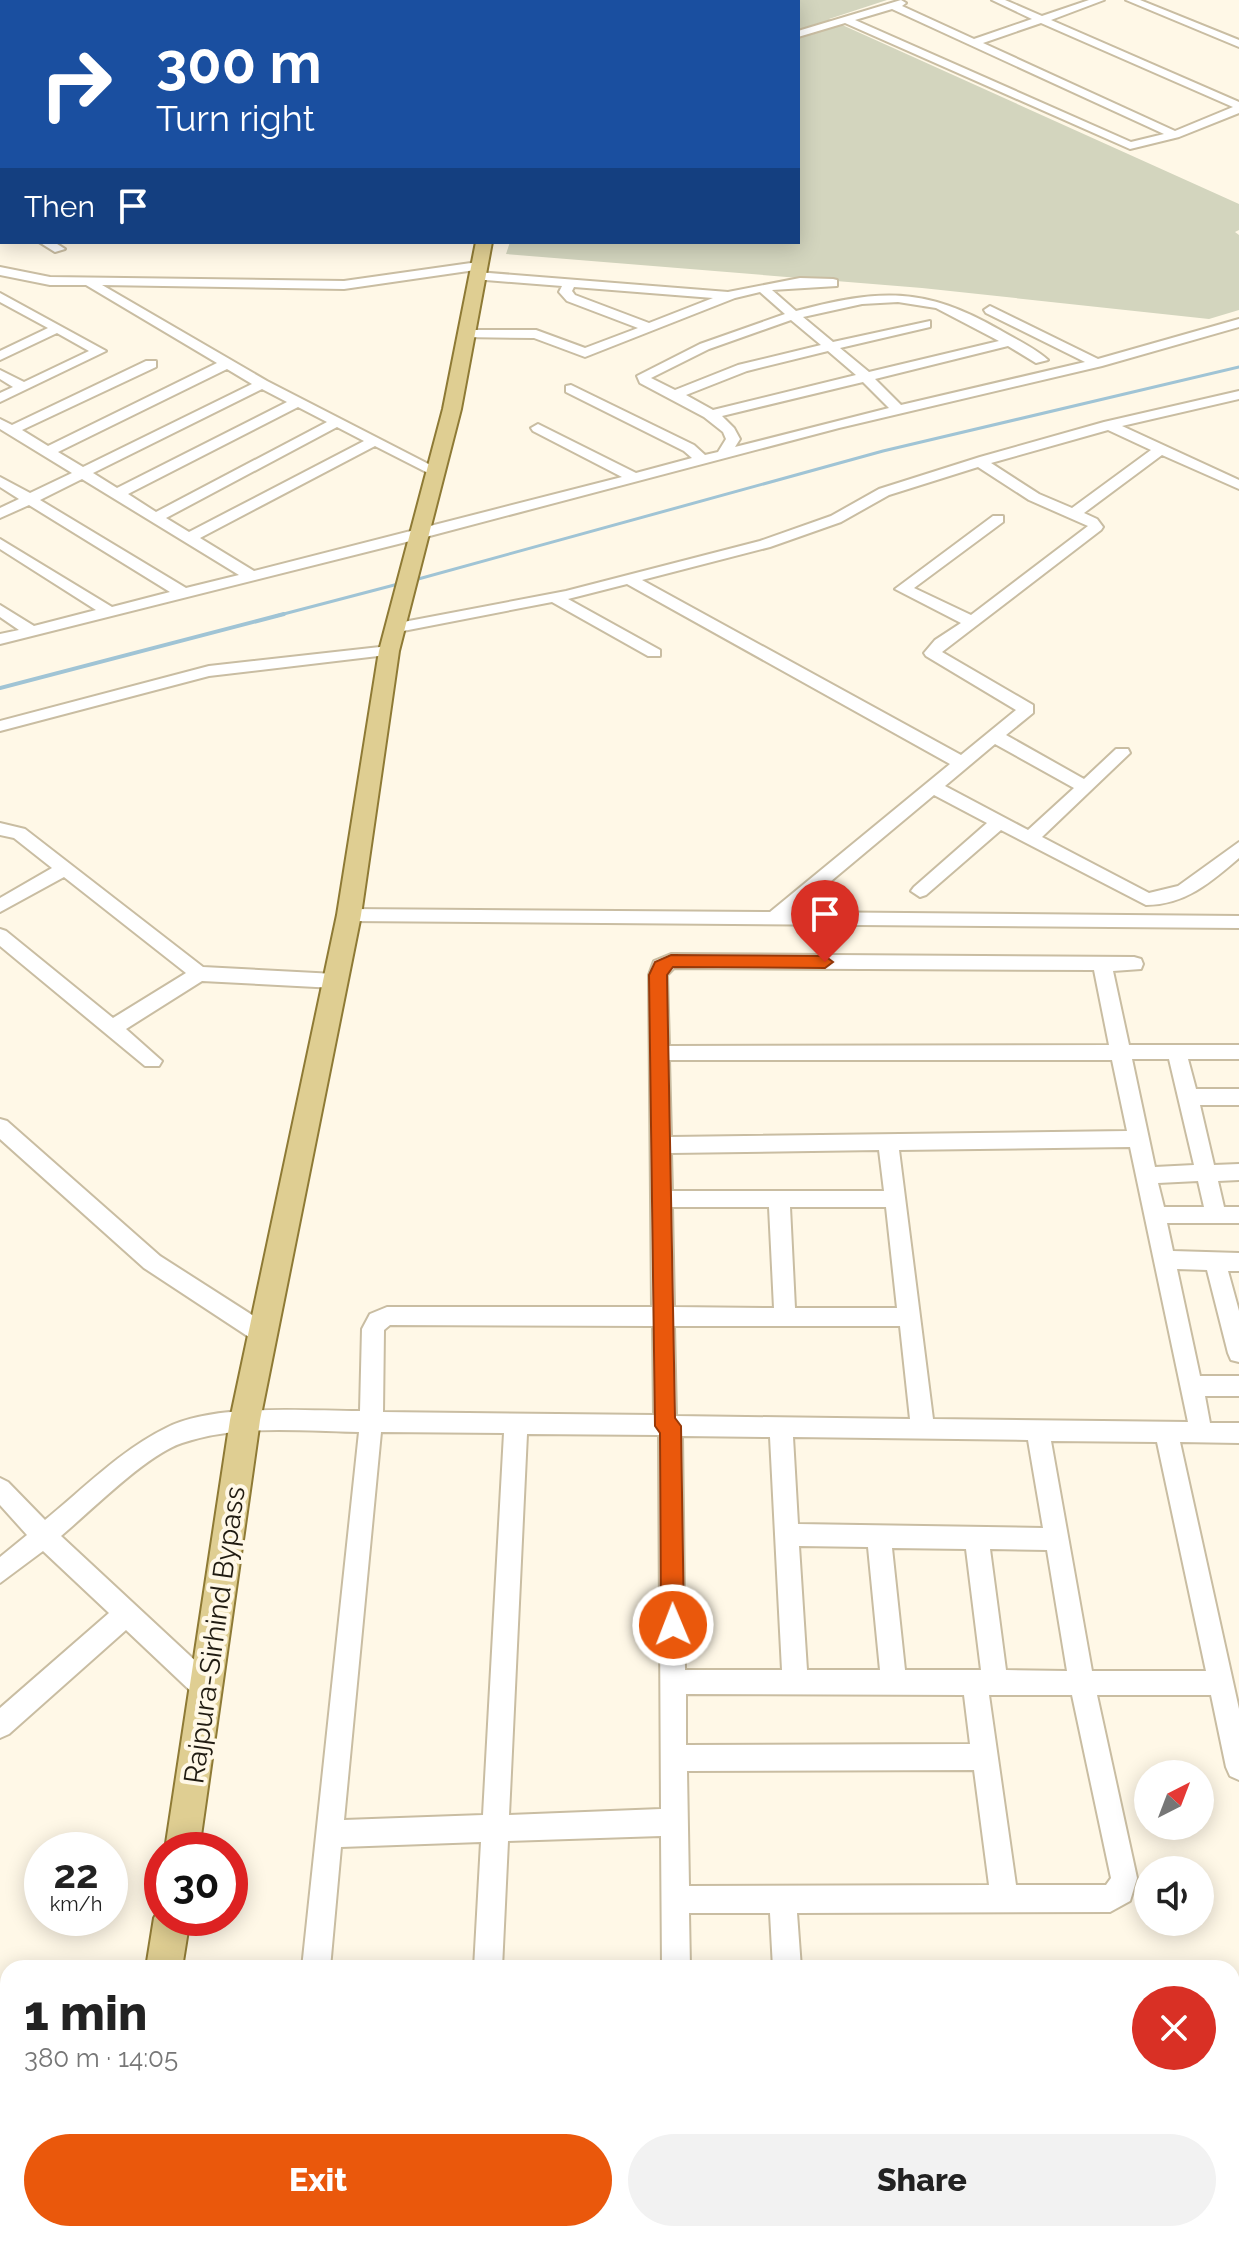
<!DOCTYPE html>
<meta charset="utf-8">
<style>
body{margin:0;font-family:Raleway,sans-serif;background:#f2f2f2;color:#222;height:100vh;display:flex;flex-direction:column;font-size:30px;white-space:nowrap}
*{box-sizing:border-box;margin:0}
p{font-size:26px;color:#767676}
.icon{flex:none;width:44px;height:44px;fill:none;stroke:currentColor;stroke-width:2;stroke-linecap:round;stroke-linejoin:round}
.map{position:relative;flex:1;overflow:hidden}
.panel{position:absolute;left:0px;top:1960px;width:1240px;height:282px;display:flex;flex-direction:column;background:#fff;border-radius:24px 24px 0 0;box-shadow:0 4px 20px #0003}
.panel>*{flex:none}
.top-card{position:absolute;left:0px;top:0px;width:800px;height:244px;box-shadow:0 4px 20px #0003;background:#1a4fa0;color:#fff;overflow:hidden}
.needle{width:52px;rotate:42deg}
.fabs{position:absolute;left:1134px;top:1760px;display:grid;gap:16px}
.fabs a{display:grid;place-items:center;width:80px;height:80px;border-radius:50%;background:#fff;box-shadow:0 4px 20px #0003;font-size:40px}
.speed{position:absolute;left:24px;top:1832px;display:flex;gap:16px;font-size:40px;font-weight:700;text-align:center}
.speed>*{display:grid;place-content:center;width:104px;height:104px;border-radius:50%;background:#fff;box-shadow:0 4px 20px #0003;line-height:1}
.speed small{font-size:20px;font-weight:400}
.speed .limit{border:12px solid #d22;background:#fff;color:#111}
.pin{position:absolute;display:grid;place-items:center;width:68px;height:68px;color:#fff;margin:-82px -34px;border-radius:50% 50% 50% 0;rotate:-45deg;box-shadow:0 0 8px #0007}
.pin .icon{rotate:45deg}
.me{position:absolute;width:88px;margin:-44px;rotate:359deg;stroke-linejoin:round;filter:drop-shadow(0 0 6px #0008)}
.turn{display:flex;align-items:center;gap:28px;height:168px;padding:0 24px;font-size:36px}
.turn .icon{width:104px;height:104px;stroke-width:2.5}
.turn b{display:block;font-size:56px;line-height:68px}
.then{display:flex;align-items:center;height:76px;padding:0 24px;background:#0003;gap:16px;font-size:30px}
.round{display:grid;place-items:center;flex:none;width:84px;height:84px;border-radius:42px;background:#f2f2f2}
.head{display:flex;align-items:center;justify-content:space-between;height:136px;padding:0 24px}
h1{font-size:48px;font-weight:800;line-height:60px}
.cta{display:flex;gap:16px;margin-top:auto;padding:16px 24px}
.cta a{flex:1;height:92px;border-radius:48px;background:#ea580c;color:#fff;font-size:32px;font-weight:800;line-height:92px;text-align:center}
.cta a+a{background:#f2f2f2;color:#222}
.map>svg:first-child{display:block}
.green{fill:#d3d5be}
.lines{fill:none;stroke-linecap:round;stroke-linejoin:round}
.stream-far1{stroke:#a0c4d5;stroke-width:3}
.stream{stroke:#a0c4d5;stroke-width:4}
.minor-casing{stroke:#c9bda2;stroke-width:4}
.major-casing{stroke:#8e7a35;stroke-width:4}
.minor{fill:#fff;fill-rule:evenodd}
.major{fill:#dfce92;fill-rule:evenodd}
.route{fill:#ea580c;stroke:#983908;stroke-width:2}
.labels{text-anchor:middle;stroke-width:8;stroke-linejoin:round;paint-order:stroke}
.near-street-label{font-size:28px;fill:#201b11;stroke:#fff8e7}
</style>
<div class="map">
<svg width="1239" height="2241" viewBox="0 0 1239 2241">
<rect width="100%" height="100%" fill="#fff8e7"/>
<path class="green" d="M564,0H887L829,19L1239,204V230L1235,232L1239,235V310L1209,319L922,288L506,254L510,242H798V2Z"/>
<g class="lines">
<path class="stream-far1" d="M411,581L883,451L1239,367
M276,616L402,583"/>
<path class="stream" d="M0,688L284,614"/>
<g class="minor-casing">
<path id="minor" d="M23,0H36L37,2H24Z
M138,0H150L151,1L139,2Z
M521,0H531V2H521Z
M549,0H559V2H549Z
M901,0L906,3L902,6L974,39L1032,19L992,0H1005L1042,16L1089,0H1104L1051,20L1239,102V113L1179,137L1130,149L845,23L798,37V31ZM892,9L1164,134L1131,142L855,20ZM1041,23L1233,107L1175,131L983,43Z
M1126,0H1140L1239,40V47Z
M0,33H2V40H0Z
M0,59H2V65H0Z
M0,130H2V137H0Z
M0,217L2,218V226L0,225Z
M39,242H54L65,249L55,252Z
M478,262L482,263V269L344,289L102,285L267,381L442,471L430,474L375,446L200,538L254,571L622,477L533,431L531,428L538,424L636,473L692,458L684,451L566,392V386L571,385L694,445L705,455L718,452L726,439L723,432L704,417L640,383L637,376L700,344L785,314L760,292L735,298L585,357L534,338L461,337V331L466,330H536L585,348L638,328L567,301L559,292L562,286L473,279V273L477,272L728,292L800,278L833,279L837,280V286L772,290L796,311C879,289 924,286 1000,330C1015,339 1035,348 1048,360L1036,363L1008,346L875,379L901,405L1085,362L986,313L984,310L990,306L1098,359L1239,319V327L1102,366L839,428L422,538L0,644V634L19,630L0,617V605L34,626L96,610L0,549V539L112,607L170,592L29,505L0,518V508L19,499L0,487V477L30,493L72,473L0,429V419L12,425L146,361H156V367L22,430L48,446L217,363L86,285H50L0,275V267L50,277L344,281ZM574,287L713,298L649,323L575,295L572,291ZM898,302L936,308L999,341L869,372L840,348L930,327V321L833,342L803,317L862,304ZM791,320L821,345L738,365L675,390L651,378L709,349ZM828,351L856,375L713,410L686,395L747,371ZM227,369L252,384L83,467L58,452ZM863,382L889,408L735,447L740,439L734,428L722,416ZM262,389L287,402L117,488L93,473ZM298,407L327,422L156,512L128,494ZM337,427L364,441L189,532L166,518ZM82,479L239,575L186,588L40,500Z
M0,293L106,351L0,402V393L13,387L0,379V370L24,382L89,351L57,333L0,360V351L48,328L0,302Z
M1239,391V399L1122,426L1239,480V489L1162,455L1084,513L1097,519L1103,527L1101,530L942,652L1033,705V713L1006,735L1084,779L1116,749H1128L1130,753L1042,837L1149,893L1178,886L1239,842V858C1211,882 1185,905 1146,905L1001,830L926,895L920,897L911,891L914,887L987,823L934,795L794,912L1239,916V928L349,921L340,915L349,909L770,912L950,764L627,584L568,599L660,650V656H648L552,602L398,632L393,630V624L566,591L760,541L831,516L879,489L980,457L1104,422ZM1108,430L1151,450L1072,508L1039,494L991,463ZM978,467L1029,500L1088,526L971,615L914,588L1003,522V516H993L895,589L961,623L935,640L924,653L926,656L1016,710L961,755L642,580L770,547L841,522L889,495ZM995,744L1074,788L1028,830L945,786Z
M389,646L395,648V654L209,676L0,731V721L209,666Z
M0,823L25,829L203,967L335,974L344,981L335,988L202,981L126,1029L162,1061L159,1066H145L0,946V929L6,931L113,1018L186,973L64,877L0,912V898L52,868L14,838L0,835Z
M671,954L1134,957L1141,959L1143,964L1141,969L1113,971L1129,1045H1239V1059H1188L1196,1089H1239V1105H1200L1214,1165L1239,1164V1180L1218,1181L1224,1207H1239V1223H1167L1173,1251L1239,1253V1271H1228L1239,1311V1362L1231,1360L1228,1353L1207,1270L1177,1269L1200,1376H1239V1396H1205L1210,1423H1239V1443L1180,1442L1239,1709V1780L1230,1776L1226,1767L1211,1695H1097L1137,1878L1130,1901L1110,1912L797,1913L801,1968H773L770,1913H689L690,1968H662L661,1836L508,1841L502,1968H474L481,1842L341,1847L330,1968H302L359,1432C300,1431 238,1424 182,1443C146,1455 92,1510 61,1536L216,1680L220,1689L216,1698L207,1701L198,1698L126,1630L9,1734L0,1738V1708L109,1613L43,1551L0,1583V1557L27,1535L0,1505V1478L8,1482L45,1520C83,1489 121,1450 166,1428C215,1403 305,1411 360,1411L362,1329L370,1314L387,1307H652L649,975L654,961ZM674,968L1094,970L1109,1045L669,1046L667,975ZM1132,1059H1169L1194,1165L1155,1167ZM669,1060H1112L1127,1131L671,1137ZM1130,1147L1188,1422L933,1419L899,1150ZM879,1150L884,1191H672L671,1153ZM1198,1181L1204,1207H1164L1158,1183ZM672,1207H769L774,1308L674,1307ZM790,1207H886L897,1308H795ZM390,1325L653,1326L654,1415L383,1412L384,1330ZM674,1326H900L910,1419L676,1416ZM381,1432L504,1433L483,1815L344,1820ZM527,1434L659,1435L661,1809L509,1815ZM682,1436L770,1437L782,1670H685ZM793,1437L1028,1440L1043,1528L798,1524ZM1051,1441L1157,1442L1206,1671H1092ZM799,1546L868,1547L880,1670H807ZM892,1548L966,1549L981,1670H905ZM990,1549L1047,1550L1067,1671L1006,1670ZM686,1694L964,1695L970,1744L686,1745ZM989,1695H1072L1111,1878L1106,1885H1016ZM974,1770L989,1885L689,1886L687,1771Z
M0,1119L7,1121L160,1256L271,1327L274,1334L271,1341L263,1343L255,1341L144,1268L0,1139Z
M274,2234H304L302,2241H276Z
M664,2234H694V2241H664Z
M787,2234H817L818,2241H788Z
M902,2234H932L933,2241H903Z
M1111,2234H1141L1142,2241H1112Z"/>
</g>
<g class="major-casing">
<path id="major" d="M532,0H544V2H532Z
M476,242H492L461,409L399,651L361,915L260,1420L199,1850H165L230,1420L337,915L379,651L443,409Z
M162,1904V1918H190L182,1968H146L154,1918Z
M103,2234H143L142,2241H102Z"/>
</g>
<use href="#minor" class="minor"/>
<use href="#major" class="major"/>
</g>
<path class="route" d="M671,955L825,956L833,962L825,968L673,967L667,975L675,1418L681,1426L684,1625L681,1633L673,1636L665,1633L661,1625L660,1433L655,1426L649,975L655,962Z"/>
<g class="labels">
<g class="near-street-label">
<text transform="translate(214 1635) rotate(-82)" y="10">Rajpura-Sirhind Bypass</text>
</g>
</g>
</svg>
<div class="fabs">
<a><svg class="needle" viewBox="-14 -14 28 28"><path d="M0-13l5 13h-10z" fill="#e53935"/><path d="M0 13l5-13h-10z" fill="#767676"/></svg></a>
<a><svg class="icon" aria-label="sound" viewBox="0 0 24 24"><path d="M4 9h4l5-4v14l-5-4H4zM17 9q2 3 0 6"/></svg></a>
</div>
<div class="speed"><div>22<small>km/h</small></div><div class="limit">30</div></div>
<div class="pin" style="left:825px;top:962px;background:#d93025"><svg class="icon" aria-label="arrive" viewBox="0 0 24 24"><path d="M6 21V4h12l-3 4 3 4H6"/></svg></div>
<svg class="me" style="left:673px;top:1625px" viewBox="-20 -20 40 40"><circle r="17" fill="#ea580c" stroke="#fff" stroke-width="3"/><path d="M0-11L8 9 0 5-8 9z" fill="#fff"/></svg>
<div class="top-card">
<div class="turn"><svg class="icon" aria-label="right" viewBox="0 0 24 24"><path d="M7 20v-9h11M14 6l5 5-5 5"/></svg><div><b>300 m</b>Turn right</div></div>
<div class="then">Then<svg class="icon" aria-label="arrive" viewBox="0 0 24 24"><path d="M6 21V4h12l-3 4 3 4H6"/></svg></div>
</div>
<section class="panel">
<div class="head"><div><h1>1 min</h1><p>380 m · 14:05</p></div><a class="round" style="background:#d93025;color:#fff"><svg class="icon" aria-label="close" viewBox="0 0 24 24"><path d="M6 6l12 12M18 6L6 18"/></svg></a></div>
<div class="cta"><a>Exit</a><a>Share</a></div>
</section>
</div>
